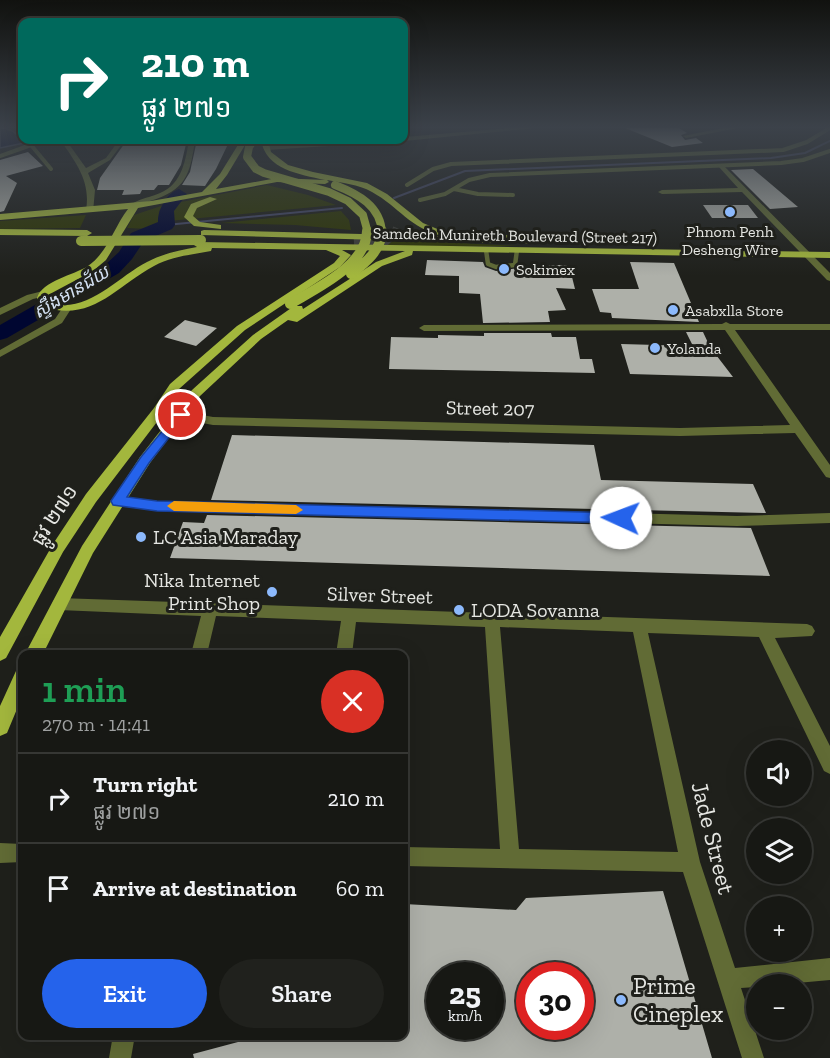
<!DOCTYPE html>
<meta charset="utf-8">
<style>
body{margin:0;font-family:"Zilla Slab","Noto Sans Khmer",serif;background:#20211d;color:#f1f3f6;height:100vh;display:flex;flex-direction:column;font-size:22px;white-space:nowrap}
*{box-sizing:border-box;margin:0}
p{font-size:20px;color:#9ea0a0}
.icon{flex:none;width:33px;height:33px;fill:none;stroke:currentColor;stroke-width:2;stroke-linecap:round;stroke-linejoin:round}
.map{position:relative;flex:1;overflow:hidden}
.details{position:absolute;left:18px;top:650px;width:390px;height:390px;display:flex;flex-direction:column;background:#171814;border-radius:12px;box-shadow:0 6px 24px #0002,0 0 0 2px #363734}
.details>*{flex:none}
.guide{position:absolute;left:18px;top:18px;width:390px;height:126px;border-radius:12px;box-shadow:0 6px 24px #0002,0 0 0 2px #363734;background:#00695c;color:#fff;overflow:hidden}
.fabs{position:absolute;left:746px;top:740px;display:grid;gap:12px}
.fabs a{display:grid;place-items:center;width:66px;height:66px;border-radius:50%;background:#171814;box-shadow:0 6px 24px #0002,0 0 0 2px #363734;font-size:30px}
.speed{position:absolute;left:426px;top:962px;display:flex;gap:12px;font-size:30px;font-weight:700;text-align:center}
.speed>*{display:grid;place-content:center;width:78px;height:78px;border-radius:50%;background:#171814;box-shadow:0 6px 24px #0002,0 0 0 2px #363734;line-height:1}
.speed small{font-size:15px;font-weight:400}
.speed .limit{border:9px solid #d22;background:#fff;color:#111}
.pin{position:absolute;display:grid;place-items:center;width:51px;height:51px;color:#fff;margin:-26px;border:3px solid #fff;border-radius:50%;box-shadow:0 2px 6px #0007}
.me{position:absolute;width:66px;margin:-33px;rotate:272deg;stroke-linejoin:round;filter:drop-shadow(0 0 4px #0008)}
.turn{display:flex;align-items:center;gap:21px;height:126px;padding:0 24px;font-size:27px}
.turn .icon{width:78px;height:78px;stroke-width:2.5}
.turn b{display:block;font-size:42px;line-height:51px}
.round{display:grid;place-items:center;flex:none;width:63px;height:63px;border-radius:32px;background:#20211d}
.summary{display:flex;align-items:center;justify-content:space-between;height:102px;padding:0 24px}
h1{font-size:36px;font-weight:600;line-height:45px;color:#1e9e55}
.primary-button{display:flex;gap:12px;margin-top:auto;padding:12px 24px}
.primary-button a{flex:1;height:69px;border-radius:36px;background:#2563eb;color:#fff;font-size:24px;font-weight:600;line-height:69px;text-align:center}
.primary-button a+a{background:#20211d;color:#f1f3f6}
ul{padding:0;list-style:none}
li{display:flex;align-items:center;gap:18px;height:90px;padding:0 24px;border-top:2px solid #363734}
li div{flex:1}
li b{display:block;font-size:22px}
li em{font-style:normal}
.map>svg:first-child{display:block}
.green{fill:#2f3705}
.water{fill:#000631;stroke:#454966;stroke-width:1.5}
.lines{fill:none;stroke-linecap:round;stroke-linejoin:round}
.stream{stroke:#454966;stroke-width:2}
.river{fill:#000631;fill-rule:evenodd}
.building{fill:#aeb0a9;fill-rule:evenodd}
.primary-tunnel-far1{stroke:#3d3e39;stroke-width:8;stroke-dasharray:8 4;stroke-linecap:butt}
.primary-tunnel{stroke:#3d3e39;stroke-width:10;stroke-dasharray:10 5;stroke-linecap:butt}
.service-far1{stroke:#616b35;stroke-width:4}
.service{stroke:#616b35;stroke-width:4.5}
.minor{fill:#616b35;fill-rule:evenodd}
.primary{fill:#a3b73d;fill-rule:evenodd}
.primary-bridge-far1{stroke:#a3b73d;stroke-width:8}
.primary-bridge{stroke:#a3b73d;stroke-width:10}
.route{fill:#2563eb;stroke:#184099;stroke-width:1.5}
.slow{fill:#f59e0b}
.poi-dot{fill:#8cb9fc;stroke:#1f201b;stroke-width:2}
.labels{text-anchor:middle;stroke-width:6;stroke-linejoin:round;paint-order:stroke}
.far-poi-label{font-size:16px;fill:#e5e6e2;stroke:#1f201b;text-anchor:start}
.far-street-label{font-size:16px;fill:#e5e6e2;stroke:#1f201b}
.far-water-label{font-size:18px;font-style:italic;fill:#d2dff1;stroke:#1f201b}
.street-label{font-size:20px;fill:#e5e6e2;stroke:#1f201b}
.poi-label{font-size:20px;fill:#e5e6e2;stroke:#1f201b;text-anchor:start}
.near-street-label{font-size:24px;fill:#e5e6e2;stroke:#1f201b}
.near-poi-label{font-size:24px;fill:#e5e6e2;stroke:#1f201b;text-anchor:start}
</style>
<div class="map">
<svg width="830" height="1058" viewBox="0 0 830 1058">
<rect width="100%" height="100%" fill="#1f201b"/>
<path class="green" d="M267,185L308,195L336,205L169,221L172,209L176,203Z
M164,205L159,211L158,225L149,229L127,228L134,215Z
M341,211L349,220L351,230L295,225L221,223Z
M86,215L80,228L0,229V221Z
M396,240L521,246H383Z"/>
<path class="water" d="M0,128C11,128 17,133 24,143L0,148Z"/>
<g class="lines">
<path class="stream" d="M394,198L465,171L771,158L805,153L830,141
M166,225L342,208"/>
<path class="river" d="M179,189L187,194L174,211L175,225L172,229L144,241L132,259L119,273L7,338L0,340V325L105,265L119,252L131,233L158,222C158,210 166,193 179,189Z"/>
</g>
<path class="building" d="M625,128H679L687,133L681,135L685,140L696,138L703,143L672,147Z
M127,140H187L181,165L169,185H158L154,190H142L140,194L122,195L124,190H97L100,178Z
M197,140H230L216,169L205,186L182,185L190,172Z
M28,152L43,166L6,176L17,183L4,211L0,212V160Z
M753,169L798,207L770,209L731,170Z
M703,205H748L758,218H712Z
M427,260L483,262L485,267L496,271L519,268H541L540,265H569L575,289L556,288L566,310L548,311L550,322L483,323L480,294L459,293V276L425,275Z
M630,262L674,263L699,322L612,318L611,313L600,312L592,289H639Z
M185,320L217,328L196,346L164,337Z
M686,332H703L710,347L733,377L630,374L621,344L693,346Z
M484,333H551L552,337H576L580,359H592L595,373L389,369L391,337L438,338V335L484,336Z
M232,435L594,445L601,480L753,484L766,513L211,500Z
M207,515L751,528L770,576L170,558L183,522L204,523Z
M663,891L712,1058H194L193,1054L238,1042V1035H404V904L516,910L526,898ZM440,975H490V1026H440ZM530,975H580V1026H530Z"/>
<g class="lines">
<path class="primary-tunnel-far1" d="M395,233L397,228"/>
<path class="primary-tunnel" d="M354,243L385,241L395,231"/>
<path class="service-far1" d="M20,128L22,131
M31,145L51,169
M0,156L31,145L28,140
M407,185L433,169L451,164L783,150L807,142L830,128
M454,189L478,194L513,195
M420,200L445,194L469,180L490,175L781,163L803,160L830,151"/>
<path class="service" d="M486,250L488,264L496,267L515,265L517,250"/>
<path class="minor" d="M510,128H536L404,141L401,140L404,137Z
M723,128H738L686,138L683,136Z
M60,140H66L86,168L106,158L119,140H125L110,160L88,173L95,190L93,212L86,210C91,182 76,162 60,140Z
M189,140H195C190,175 186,190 150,201C143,203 139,208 132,208V204C139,199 147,198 155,195C181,187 185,164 189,140Z
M368,140H394L391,142L266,150L263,148L266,146Z
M719,165H723L830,273V281L827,280L742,192L662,194L658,192L662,190L738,188L719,167Z
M43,291L48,294L46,296L33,299L0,315V308L27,295Z
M63,307L71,309L62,323L0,357V350L55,319Z
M726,322L730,324H830V330H735L830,465V478L826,477L795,433L680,436L213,425L181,419L175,415L181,411L213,417L680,428L790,425L725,330L424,331L419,328L424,325L722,324Z
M117,496L157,501L737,516L830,513V523L737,526L157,511L112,504L110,501Z
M59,598L807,624L812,626L815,631L812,636L775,638L830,746V774L824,771L759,637L648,633L700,862L735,968L830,958V980L786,984H756V987L741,988L764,1058H742L683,872L404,866V847L500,849L485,627L356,622L352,654H336L341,621L216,616L207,654H191L201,616L59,610L54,608L52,604L54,600ZM500,627L633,632L678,852L519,849Z
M0,843L22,844V862L0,863Z
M113,1035H135L131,1058H109Z"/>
<path class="primary" d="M241,140H248L227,175L216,189L277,178L325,180C299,174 266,170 261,140H268L271,152L288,165L313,172L367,183L387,194L423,223L447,233L442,236C410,228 399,207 372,192C358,184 342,183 327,180L329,182L325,184L277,182L138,208L106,260L93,271L48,295L50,303C88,314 116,278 147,262C162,254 180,250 197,247L194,245L199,242L830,252V258L413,251L412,255L382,266L297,322L288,320L261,339L200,396L150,463L93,553L43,654H25L82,546L140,457L192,390L253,335L294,306H302L303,309L376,262L405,251L342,250L351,255L340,267L245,330L179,389L163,414L96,502L63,552L6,658L0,661V637L53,544L86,494L154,408L170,384L237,326L334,263L340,256L326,250L212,248L211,251C191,255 172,256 154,266C113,288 94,322 42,307L37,298C42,281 74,275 88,266C108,252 114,227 128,209L0,220V214L151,201L202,192L220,174Z
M210,197L217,199L197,208L193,216L200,222L221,225V229L194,226L184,217L191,204Z
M0,229L87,230L92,233L87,236L0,235Z
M204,230L478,237V233L481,232L532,238L537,241L532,244L495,239L491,243L201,235V231Z
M22,669V697L7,733L0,736V706L16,671Z"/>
<path class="primary-bridge-far1" d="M254,140L249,147L247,157L256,169L264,173L329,192L348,201L363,215L368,233
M335,185C358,194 381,206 382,233"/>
<path class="primary-bridge" d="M81,241L201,240
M351,274C365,263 381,251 382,231
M290,304C315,289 367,265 367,231"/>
</g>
<linearGradient id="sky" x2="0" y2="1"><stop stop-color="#11120f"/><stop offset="0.46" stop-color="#3c424a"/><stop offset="1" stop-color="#3c424a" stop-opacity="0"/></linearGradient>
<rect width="830" height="276" fill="url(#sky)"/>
<path class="route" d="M181,412L187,415L149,463L127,497L157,501L621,513L628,518L621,523L157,511L113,505L111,501L113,498L141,457L177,413Z"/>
<path class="slow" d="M174,501L296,505L303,510L296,514L174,511L167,506Z"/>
<g class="poi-dot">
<circle cx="730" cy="212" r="6"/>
<circle cx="504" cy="269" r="6"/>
<circle cx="673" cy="310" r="6"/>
<circle cx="655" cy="348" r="6"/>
<circle cx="141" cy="537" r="6"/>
<circle cx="272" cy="592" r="6"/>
<circle cx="459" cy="610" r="6"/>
<circle cx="621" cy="1000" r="6"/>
</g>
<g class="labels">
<g class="far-poi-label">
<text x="730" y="237" text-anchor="middle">Phnom Penh<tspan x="730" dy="18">Desheng Wire</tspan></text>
<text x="516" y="275">Sokimex</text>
<text x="685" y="316">Asabxlla Store</text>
<text x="667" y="354">Yolanda</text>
</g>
<g class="far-street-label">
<text transform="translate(515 235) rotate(1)" y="6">Samdech Munireth Boulevard (Street 217)</text>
</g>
<g class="far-water-label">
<text transform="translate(71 292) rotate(-31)" y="6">ស្ទឹងមានជ័យ</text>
</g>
<g class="street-label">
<text transform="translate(490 408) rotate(1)" y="7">Street 207</text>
<text transform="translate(54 515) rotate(-57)" y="7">ផ្លូវ ២៧១</text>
<text transform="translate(380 595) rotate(2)" y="7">Silver Street</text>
</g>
<g class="poi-label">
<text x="153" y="544">LC Asia Maraday</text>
<text x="260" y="587" text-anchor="end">Nika Internet<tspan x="260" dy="23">Print Shop</tspan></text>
<text x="471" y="617">LODA Sovanna</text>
</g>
<g class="near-street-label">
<text transform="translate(713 838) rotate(76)" y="8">Jade Street</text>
</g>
<g class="near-poi-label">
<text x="633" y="994">Prime<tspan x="633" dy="28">Cineplex</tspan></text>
</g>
</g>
</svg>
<div class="fabs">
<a><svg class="icon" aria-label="sound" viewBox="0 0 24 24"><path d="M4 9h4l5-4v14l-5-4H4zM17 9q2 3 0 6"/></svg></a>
<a><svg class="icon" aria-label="layers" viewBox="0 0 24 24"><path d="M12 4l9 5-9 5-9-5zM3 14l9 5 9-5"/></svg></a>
<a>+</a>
<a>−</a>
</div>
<div class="speed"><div>25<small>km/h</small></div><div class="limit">30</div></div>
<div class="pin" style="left:181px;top:415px;background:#d93025"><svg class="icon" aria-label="arrive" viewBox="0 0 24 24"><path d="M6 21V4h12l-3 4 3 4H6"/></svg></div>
<svg class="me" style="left:621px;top:518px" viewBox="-20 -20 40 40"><circle r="19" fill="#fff"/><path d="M0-13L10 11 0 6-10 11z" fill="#2563eb"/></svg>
<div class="guide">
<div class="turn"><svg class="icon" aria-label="right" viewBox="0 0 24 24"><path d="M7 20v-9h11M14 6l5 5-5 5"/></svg><div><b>210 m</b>ផ្លូវ ២៧១</div></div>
</div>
<section class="details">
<div class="summary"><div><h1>1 min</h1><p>270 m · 14:41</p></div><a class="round" style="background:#d93025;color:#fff"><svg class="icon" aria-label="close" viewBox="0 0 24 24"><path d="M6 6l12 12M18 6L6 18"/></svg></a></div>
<ul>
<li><svg class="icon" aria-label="right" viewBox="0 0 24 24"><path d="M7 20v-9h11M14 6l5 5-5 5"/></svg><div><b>Turn right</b><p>ផ្លូវ ២៧១</p></div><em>210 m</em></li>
<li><svg class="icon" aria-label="arrive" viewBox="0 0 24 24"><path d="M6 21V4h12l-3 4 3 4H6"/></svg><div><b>Arrive at destination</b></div><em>60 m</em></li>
</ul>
<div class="primary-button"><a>Exit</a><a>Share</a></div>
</section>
</div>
